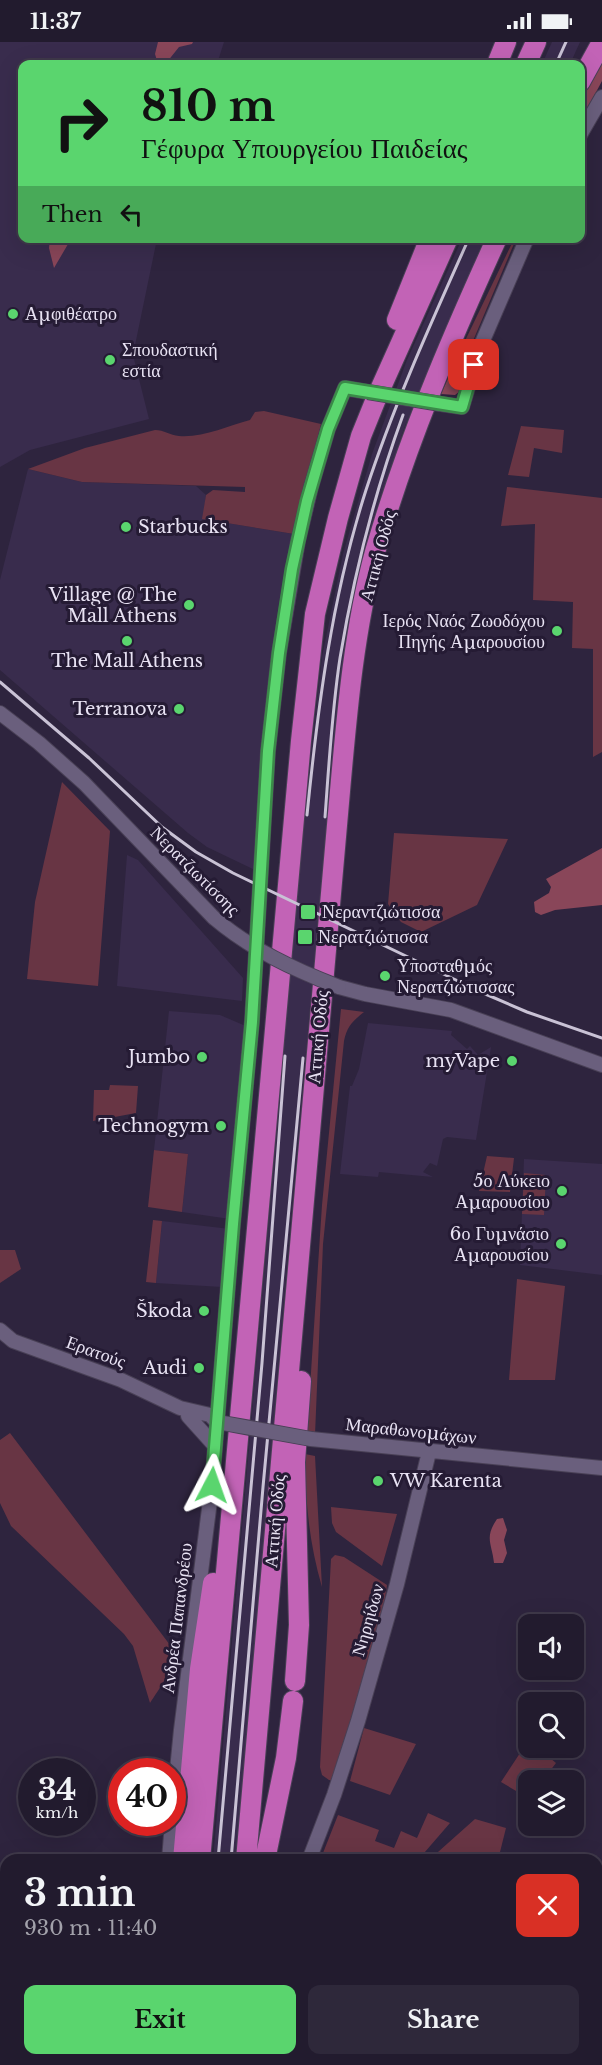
<!DOCTYPE html>
<meta charset="utf-8">
<style>
body{margin:0;font-family:"Libre Baskerville",serif;background:#2e283a;color:#f1f3f6;height:100vh;display:flex;flex-direction:column;font-size:22px;white-space:nowrap}
*{box-sizing:border-box;margin:0}
p{font-size:20px;color:#a2a1aa}
.icon{flex:none;width:33px;height:33px;fill:none;stroke:currentColor;stroke-width:2;stroke-linecap:round;stroke-linejoin:round}
.map{position:relative;flex:1;overflow:hidden}
.drawer{position:absolute;left:0px;top:1812px;width:603px;height:212px;display:flex;flex-direction:column;background:#221b2e;border-radius:18px 18px 0 0;box-shadow:0 6px 24px #0002,0 0 0 2px #3f394a}
.drawer>*{flex:none}
.top-card{position:absolute;left:18px;top:18px;width:567px;height:183px;border-radius:12px;box-shadow:0 6px 24px #0002,0 0 0 2px #3f394a;background:#5ad56e;color:#111;overflow:hidden}
.controls{position:absolute;left:518px;top:1572px;display:grid;gap:12px}
.controls a{display:grid;place-items:center;width:66px;height:66px;border-radius:12px;background:#221b2e;box-shadow:0 6px 24px #0002,0 0 0 2px #3f394a;font-size:30px}
.speed{position:absolute;left:18px;top:1716px;display:flex;gap:12px;font-size:30px;font-weight:700;text-align:center}
.speed>*{display:grid;place-content:center;width:78px;height:78px;border-radius:50%;background:#221b2e;box-shadow:0 6px 24px #0002,0 0 0 2px #3f394a;line-height:1}
.speed small{font-size:15px;font-weight:400}
.speed .limit{border:9px solid #d22;background:#fff;color:#111}
.pin{position:absolute;display:grid;place-items:center;width:51px;height:51px;color:#fff;margin:-26px;border-radius:12px;box-shadow:0 3px 9px #0006}
.me{position:absolute;width:66px;margin:-33px;rotate:4deg;stroke-linejoin:round;filter:drop-shadow(0 0 4px #0008)}
.turn{display:flex;align-items:center;gap:21px;height:126px;padding:0 24px;font-size:27px}
.turn .icon{width:78px;height:78px;stroke-width:2.5}
.turn b{display:block;font-size:42px;line-height:51px}
.then{display:flex;align-items:center;height:57px;padding:0 24px;background:#0003;gap:12px;font-size:22px}
.round{display:grid;place-items:center;flex:none;width:63px;height:63px;border-radius:12px;background:#2e283a}
.summary{display:flex;align-items:center;justify-content:space-between;height:102px;padding:0 24px}
h1{font-size:36px;font-weight:700;line-height:45px}
.cta{display:flex;gap:12px;margin-top:auto;padding:12px 24px}
.cta a{flex:1;height:69px;border-radius:12px;background:#5ad56e;color:#111;font-size:24px;font-weight:700;line-height:69px;text-align:center}
.cta a+a{background:#2e283a;color:#f1f3f6}
.status{display:flex;justify-content:space-between;align-items:center;height:42px;padding:0 30px;background:#221b2e;direction:ltr}
.status svg{height:16px;fill:currentColor}
.map>svg:first-child{display:block}
.built{fill:#392c4d}
.green{fill:#683544}
.forest{fill:#894659}
.lines{fill:none;stroke-linecap:round;stroke-linejoin:round}
.stream{stroke:#467b9c;stroke-width:3}
.tertiary-casing{stroke:#494056;stroke-width:16}
.motorway-casing{stroke:#494056;stroke-width:22}
.tertiary{stroke:#6a5f7d;stroke-width:14}
.motorway{stroke:#c263b6;stroke-width:20}
.rail{stroke:#c9c2d5;stroke-width:3}
.tertiary-bridge-casing{stroke:#494056;stroke-width:16;stroke-linecap:butt}
.tertiary-bridge{stroke:#6a5f7d;stroke-width:14}
.route-casing{stroke:#3a8a48;stroke-width:15}
.route{stroke:#5ad56e;stroke-width:10}
.poi-dot{fill:#5ad56e;stroke:#251b34;stroke-width:2}
.labels{text-anchor:middle;stroke-width:6;stroke-linejoin:round;paint-order:stroke}
.poi-label{font-size:18px;fill:#e8e2f3;stroke:#251b34;text-anchor:end}
.street-label{font-size:18px;fill:#e8e2f3;stroke:#251b34}
</style>
<div class="status"><b>11:37</b><svg viewBox="0 0 49 12"><path d="M0 12V9h3v3zM5 12V6h3v6zM10 12V3h3v9zM15 12V0h3v12zM26 1h20v11H26zM47 4h2v5h-2z"/></svg></div>
<div class="map">
<svg width="602" height="2023" viewBox="0 0 602 2023">
<rect width="100%" height="100%" fill="#2e243e"/>
<path class="built" d="M0,0H224L217,22H22V196L157,197L133,313L149,377L30,408L0,425Z
M552,0H580L570,22H542Z
M462,197H489L405,384L374,475L358,536L349,579L332,723L290,1185L237,1818H213L304,773L322,615L343,512L372,412L407,318Z
M28,427L82,440L196,444L206,453L203,477L294,492L257,829L207,805L188,791L0,628V538Z
M127,813L138,818L243,936L242,959L117,944Z
M169,969L220,973L248,985L230,1177L182,1170L188,1112L154,1108Z
M368,981L452,989L451,993L467,1007L470,1004L478,1013L491,1005L476,1098L447,1095L443,1097L437,1124L430,1121L423,1130L433,1135L379,1130L378,1135L340,1132L350,1044H352L359,1027Z
M524,1117L602,1122V1233L520,1223Z
M162,1179L230,1187L222,1245L156,1241Z
M0,1842L6,1843V2018H142L140,2023H0Z
M305,2018H421L420,2023H304Z
M442,2018H519L535,2023H440Z"/>
<path class="green" d="M514,197H516L470,306L463,303Z
M264,369L321,382L294,492L202,477L206,453L213,448L245,450V445L82,440L28,427L85,406L155,388C164,388 170,393 179,394C202,396 228,384 250,378L255,370Z
M521,384L564,388L562,411L534,406L529,435L508,433Z
M507,445L602,456V710L593,715V607L572,606L573,560L533,558L535,482L501,484Z
M62,740L110,789L98,944L27,937L35,860Z
M394,791L508,797L477,863L421,890L401,880L388,862Z
M341,967L364,970C353,979 347,984 344,999L323,1202L315,1393L307,1391L322,1163Z
M110,1043L138,1044L136,1071L93,1079L94,1048H109Z
M154,1108L188,1112L182,1170L148,1165Z
M487,1114L514,1116L510,1150L479,1149Z
M524,1131L546,1133L544,1173L522,1172Z
M153,1178L162,1179L156,1241L146,1240Z
M0,1208H15L21,1227L0,1241Z
M517,1237L565,1244L555,1338H509Z
M10,1391L173,1607C176,1624 159,1647 150,1661L133,1604L124,1592L11,1484L0,1461V1398Z
M305,1412L315,1414L322,1545C309,1501 305,1457 305,1412Z
M331,1465L397,1472L382,1524L336,1490L332,1481Z
M335,1513L344,1515L387,1543L382,1575L335,1739L329,1738L322,1733L320,1725L331,1517Z
M364,1686L416,1702L390,1753L350,1739Z
M528,1699V1706H538L556,1721L543,1738H528V1756L501,1740Z
M428,1771L450,1781L418,1818H340L323,1811L338,1773L379,1788L375,1799L394,1806L401,1789L417,1796Z
M475,1777L506,1786L498,1818H429Z"/>
<path class="forest" d="M158,0H193L192,2L179,5L167,20L158,22L155,12Z
M602,12V39L581,78L580,54Z
M50,197H71L54,226L49,206Z
M463,303L470,306L460,349L455,353L441,352Z
M602,806V863L555,868L541,873L535,870L534,860L549,851L551,845L546,837Z
M503,1476L507,1488L504,1498L507,1511L503,1521H494C492,1501 484,1496 497,1477Z
M597,2002L602,2003V2023H578L562,2018H597Z"/>
<g class="lines">
<path class="stream" d="M597,2011L602,2012"/>
<g class="tertiary-casing">
<path id="tertiary" d="M580,93L602,55
M441,362L462,365L481,303L527,196
M0,671L39,701L84,741L214,876
M339,945L365,952L451,968L602,1023
M0,1288L13,1299L121,1338L180,1366L210,1373L217,1380
M188,1374L215,1404
M311,1397L602,1426
M172,1778L181,1688L212,1443L233,1182L252,979L268,709L279,611L298,499L311,445L328,387L345,346L368,350
M169,1818L172,1780
M309,1818L334,1753L358,1679L397,1542L429,1410
M271,2018V2023
M141,2023L142,2018"/>
</g>
<g class="motorway-casing">
<path id="motorway" d="M497,22L506,0
M526,22L536,0
M580,40L602,0
M397,278L430,196
M295,1639L299,1583L295,1420L301,1339
M183,1818L200,1627L213,1541
M200,1818L301,699L315,572L338,476L361,394L378,352L448,196
M246,1818L340,749C347,670 354,587 375,510C406,402 450,299 497,196
M265,1818L286,1716L293,1659
M258,2018L259,2023
M152,2023L154,2018
M181,2023L182,2018
M228,2023V2018"/>
</g>
<use href="#tertiary" class="tertiary"/>
<use href="#motorway" class="motorway"/>
<path class="rail" d="M556,22L566,0
M0,640L89,716L162,785L196,810L233,831L483,951L527,970L602,996
M307,773C318,663 332,554 366,448C394,362 432,279 469,196
M325,775C329,722 332,668 340,616C354,532 374,452 403,373
M218,1818L262,1321L285,1014
M231,1818L263,1445L303,1016
M201,2023V2018
M217,2023L218,2018"/>
<g class="tertiary-bridge-casing">
<path id="tertiary-bridge" d="M368,350L441,362
M214,876C252,908 293,927 339,945
M223,1381L311,1397"/>
</g>
<use href="#tertiary-bridge" class="tertiary-bridge"/>
</g>
<g class="lines">
<g class="route-casing">
<path id="route" d="M212,1443L233,1182L252,980L268,709L279,611L292,527L307,459L328,387L345,346L462,365L474,323"/>
</g>
<use href="#route" class="route"/>
</g>
<g class="poi-dot">
<circle cx="13" cy="272" r="6"/>
<circle cx="110" cy="318" r="6"/>
<circle cx="126" cy="485" r="6"/>
<circle cx="189" cy="563" r="6"/>
<circle cx="557" cy="589" r="6"/>
<circle cx="127" cy="599" r="6"/>
<circle cx="179" cy="667" r="6"/>
<rect x="300" y="862" width="16" height="16" rx="3"/>
<rect x="297" y="887" width="16" height="16" rx="3"/>
<circle cx="385" cy="934" r="6"/>
<circle cx="202" cy="1015" r="6"/>
<circle cx="512" cy="1019" r="6"/>
<circle cx="221" cy="1084" r="6"/>
<circle cx="562" cy="1149" r="6"/>
<circle cx="561" cy="1202" r="6"/>
<circle cx="204" cy="1269" r="6"/>
<circle cx="199" cy="1326" r="6"/>
<circle cx="378" cy="1439" r="6"/>
</g>
<g class="labels">
<g class="poi-label">
<text x="25" y="278" text-anchor="start">Αμφιθέατρο</text>
<text x="122" y="314" text-anchor="start">Σπουδαστική<tspan x="122" dy="21">εστία</tspan></text>
<text x="138" y="491" text-anchor="start">Starbucks</text>
<text x="177" y="559">Village @ The<tspan x="177" dy="21">Mall Athens</tspan></text>
<text x="545" y="585">Ιερός Ναός Ζωοδόχου<tspan x="545" dy="21">Πηγής Αμαρουσίου</tspan></text>
<text x="127" y="625" text-anchor="middle">The Mall Athens</text>
<text x="167" y="673">Terranova</text>
<text x="322" y="876" text-anchor="start">Νεραντζιώτισσα</text>
<text x="318" y="901" text-anchor="start">Νερατζιώτισσα</text>
<text x="397" y="930" text-anchor="start">Υποσταθμός<tspan x="397" dy="21">Νερατζιώτισσας</tspan></text>
<text x="190" y="1021">Jumbo</text>
<text x="500" y="1025">myVape</text>
<text x="209" y="1090">Technogym</text>
<text x="550" y="1145">5ο Λύκειο<tspan x="550" dy="21">Αμαρουσίου</tspan></text>
<text x="549" y="1198">6ο Γυμνάσιο<tspan x="549" dy="21">Αμαρουσίου</tspan></text>
<text x="192" y="1275">Škoda</text>
<text x="187" y="1332">Audi</text>
<text x="390" y="1445" text-anchor="start">VW Karenta</text>
</g>
<g class="street-label">
<text transform="translate(378 514) rotate(-75)" y="6">Αττική Οδός</text>
<text transform="translate(195 829) rotate(45)" y="6">Νερατζιωτίσσης</text>
<text transform="translate(318 995) rotate(-85)" y="6">Αττική Οδός</text>
<text transform="translate(96 1310) rotate(20)" y="6">Ερατούς</text>
<text transform="translate(411 1389) rotate(6)" y="6">Μαραθωνομάχων</text>
<text transform="translate(275 1479) rotate(-85)" y="6">Αττική Οδός</text>
<text transform="translate(177 1576) rotate(-83)" y="6">Ανδρέα Παπανδρέου</text>
<text transform="translate(368 1578) rotate(-74)" y="6">Νηρηίδων</text>
</g>
</g>
</svg>
<div class="controls">
<a><svg class="icon" aria-label="sound" viewBox="0 0 24 24"><path d="M4 9h4l5-4v14l-5-4H4zM17 9q2 3 0 6"/></svg></a>
<a><svg class="icon" aria-label="search" viewBox="0 0 24 24"><circle cx="10" cy="10" r="6"/><path d="M15 15l6 6"/></svg></a>
<a><svg class="icon" aria-label="layers" viewBox="0 0 24 24"><path d="M12 4l9 5-9 5-9-5zM3 14l9 5 9-5"/></svg></a>
</div>
<div class="speed"><div>34<small>km/h</small></div><div class="limit">40</div></div>
<div class="pin" style="left:474px;top:323px;background:#d93025"><svg class="icon" aria-label="arrive" viewBox="0 0 24 24"><path d="M6 21V4h12l-3 4 3 4H6"/></svg></div>
<svg class="me" style="left:212px;top:1443px" viewBox="-20 -20 40 40"><path d="M0-17L14 15 0 8-14 15z" fill="#5ad56e" stroke="#fff" stroke-width="4"/></svg>
<div class="top-card">
<div class="turn"><svg class="icon" aria-label="right" viewBox="0 0 24 24"><path d="M7 20v-9h11M14 6l5 5-5 5"/></svg><div><b>810 m</b>Γέφυρα Υπουργείου Παιδείας</div></div>
<div class="then">Then<svg class="icon" aria-label="left" viewBox="0 0 24 24"><path d="M17 20v-9H6M10 6l-5 5 5 5"/></svg></div>
</div>
<section class="drawer">
<div class="summary"><div><h1>3 min</h1><p>930 m · 11:40</p></div><a class="round" style="background:#d93025;color:#fff"><svg class="icon" aria-label="close" viewBox="0 0 24 24"><path d="M6 6l12 12M18 6L6 18"/></svg></a></div>
<div class="cta"><a>Exit</a><a>Share</a></div>
</section>
</div>
